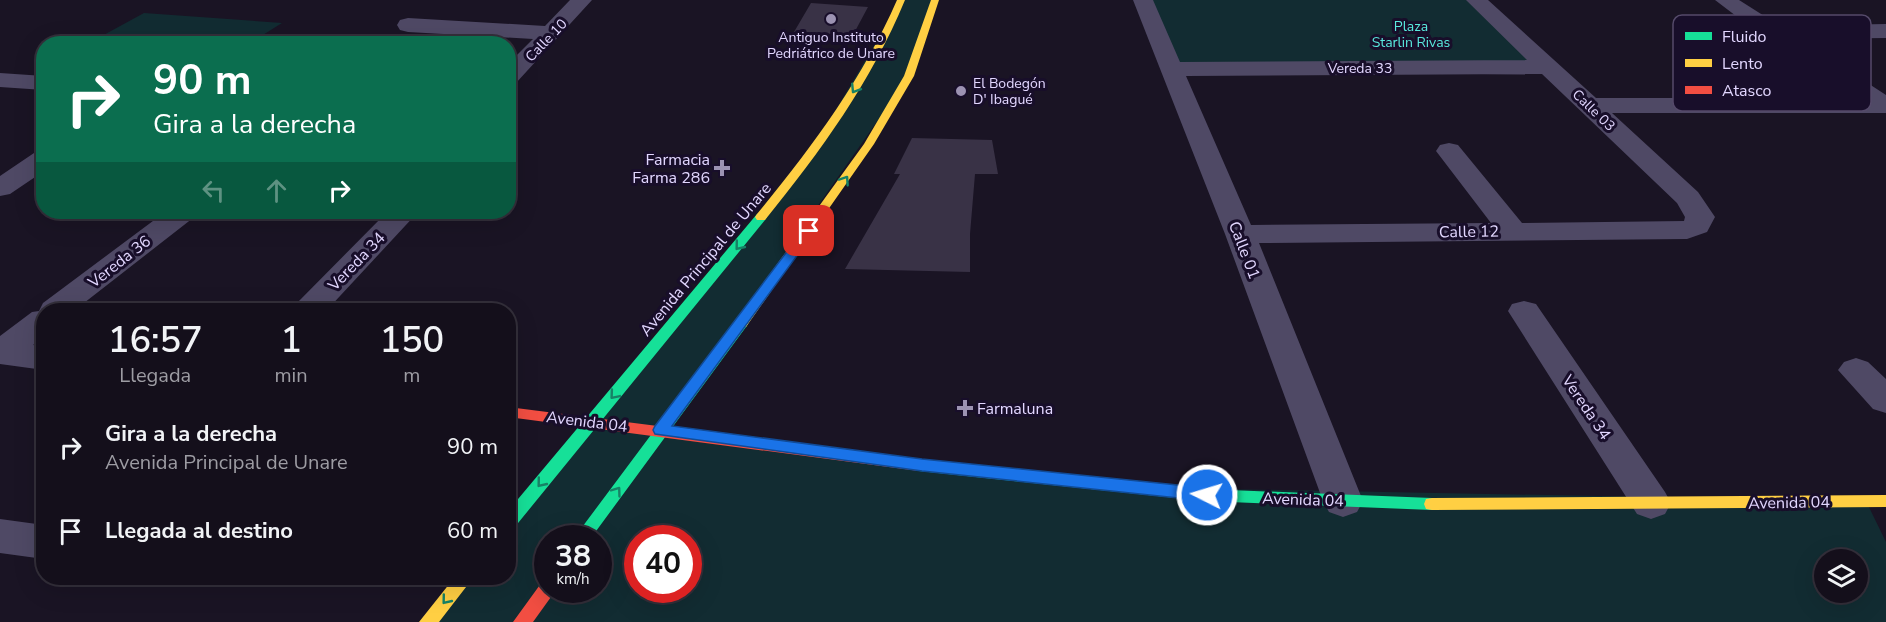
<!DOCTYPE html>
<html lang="es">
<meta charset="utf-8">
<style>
body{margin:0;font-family:"Nunito Sans",sans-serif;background:#1d1824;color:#f1f3f6;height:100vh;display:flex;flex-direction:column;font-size:22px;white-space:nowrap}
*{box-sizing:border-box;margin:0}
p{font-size:20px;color:#9d9ca3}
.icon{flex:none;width:33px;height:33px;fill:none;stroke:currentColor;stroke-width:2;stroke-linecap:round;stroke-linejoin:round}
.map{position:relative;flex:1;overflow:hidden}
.drawer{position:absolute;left:36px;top:303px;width:480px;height:282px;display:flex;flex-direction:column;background:#140f1b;border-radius:24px;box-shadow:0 6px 24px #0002,0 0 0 2px #332f3a}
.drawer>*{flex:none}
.banner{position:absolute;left:36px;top:36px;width:480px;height:183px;border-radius:24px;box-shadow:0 6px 24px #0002,0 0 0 2px #332f3a;background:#0b6e4f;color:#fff;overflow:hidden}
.buttons{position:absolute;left:1814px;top:549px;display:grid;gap:12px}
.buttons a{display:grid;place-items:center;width:54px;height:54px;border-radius:50%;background:#140f1b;box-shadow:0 6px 24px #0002,0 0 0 2px #332f3a;font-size:30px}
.speed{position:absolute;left:534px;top:525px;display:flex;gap:12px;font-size:30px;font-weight:700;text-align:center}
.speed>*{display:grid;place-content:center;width:78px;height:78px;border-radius:50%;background:#140f1b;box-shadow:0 6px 24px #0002,0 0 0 2px #332f3a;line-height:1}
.speed small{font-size:15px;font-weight:400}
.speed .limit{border:9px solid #d22;background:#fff;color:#111}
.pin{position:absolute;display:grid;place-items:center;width:51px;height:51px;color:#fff;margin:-26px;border-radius:12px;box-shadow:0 3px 9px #0006}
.me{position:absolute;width:66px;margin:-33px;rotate:275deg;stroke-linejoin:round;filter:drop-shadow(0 0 4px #0008)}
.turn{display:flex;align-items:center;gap:21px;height:126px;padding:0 18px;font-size:27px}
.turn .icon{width:78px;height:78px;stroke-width:2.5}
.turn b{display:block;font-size:42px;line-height:51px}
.lanes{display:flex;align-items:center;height:57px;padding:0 18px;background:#0003;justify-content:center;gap:30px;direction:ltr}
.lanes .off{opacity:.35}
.eta{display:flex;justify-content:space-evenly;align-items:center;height:102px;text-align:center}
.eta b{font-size:36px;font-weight:600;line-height:42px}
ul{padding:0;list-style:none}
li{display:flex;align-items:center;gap:18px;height:84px;padding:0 18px}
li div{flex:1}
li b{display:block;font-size:22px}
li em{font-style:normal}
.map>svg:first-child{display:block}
.green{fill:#122c32;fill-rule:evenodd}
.building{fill:#393246}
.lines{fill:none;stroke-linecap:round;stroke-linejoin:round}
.street{fill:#4f4965;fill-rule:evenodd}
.fast{fill:#16e098;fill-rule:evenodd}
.slow{fill:#ffcf43;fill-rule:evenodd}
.jam{fill:#f24e42;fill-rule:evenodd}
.oneway{stroke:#178266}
.route{fill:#1a73e8;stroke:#114b97;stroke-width:1.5}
.poi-dot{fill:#9c93b2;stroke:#180e2a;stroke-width:2}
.labels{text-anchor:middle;stroke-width:6;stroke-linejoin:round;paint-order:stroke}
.far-park-label{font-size:14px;fill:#59eade;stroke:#180e2a}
.far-poi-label{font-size:14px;fill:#e2d7ff;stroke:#180e2a}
.far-street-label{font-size:14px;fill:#e2d7ff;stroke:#180e2a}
.poi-label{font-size:16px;fill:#e2d7ff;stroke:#180e2a;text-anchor:end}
.street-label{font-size:16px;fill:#e2d7ff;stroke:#180e2a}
.key{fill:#180e2a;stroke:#554a6a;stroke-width:1.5}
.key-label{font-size:16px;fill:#e2d7ff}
</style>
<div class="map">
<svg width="1886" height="622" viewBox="0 0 1886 622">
<rect width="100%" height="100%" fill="#1a1424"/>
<path class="green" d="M901,0H935L909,76L661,429L1116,487L1866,501L1886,542V622H428L464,578H508L509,523L802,167ZM548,538H598V590H548ZM638,538H688V590H638ZM1824,560H1857V592H1824Z
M1143,0H1476L1549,67L1171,69Z
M144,13L282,23L250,43H89Z"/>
<path class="building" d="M811,3L868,7L853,35L794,32Z
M912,138L992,140L998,174H975L970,234V272L845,269L900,174H894Z"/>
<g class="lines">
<path class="street" d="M570,0H592L516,83L508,85V64L533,39L408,32L400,30L397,25L400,20L408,18L545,26Z
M1133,0H1153L1180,62L1527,60L1466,0H1488L1596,98H1857L1765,38L1715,0H1739L1780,26L1886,24V38L1800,39L1886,95V113H1612L1698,192L1715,217L1707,232L1687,239L1259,243L1363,501L1357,512L1343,517L1329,512L1323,501L1225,234ZM1542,74L1677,203L1685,217L1684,221L1522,223L1458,145L1449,143L1440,145L1436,151L1491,223L1251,225L1186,76Z
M0,73L44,76V90L0,87Z
M44,151V171L10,194L0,196V176L34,153Z
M165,212H198L193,218L75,310H44V337L33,345L44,346V370L0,364V336L32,312L39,311L43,303Z
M387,212H418L327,310H293L297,303Z
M1524,301L1536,304L1665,492L1671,503L1665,514L1651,519L1637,514L1508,311L1512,304Z
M1856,358L1868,362L1886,379V413L1873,409L1838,370L1844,362Z
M0,519L44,525V559L0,553Z"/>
<path class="fast" d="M761,213L767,217L765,220L514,528L508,529V511L757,214Z
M741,320L746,321L748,324L746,327L591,538H574L736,321Z
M919,459L1205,489L1432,498L1438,499L1440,504L1438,509L1432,510L1205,501L919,471L913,469L911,465L913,461Z"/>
<path class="slow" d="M897,0H905C871,82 821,151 765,220H757L755,217L757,214C812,147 862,80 897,0Z
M931,0H939L914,76L874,144L746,327H736L734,324L736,321L864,144L904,76Z
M1886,495V507L1432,510L1426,509L1424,504L1426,499L1432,498Z
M454,578H473L439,622H419Z"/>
<path class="jam" d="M508,407L919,459L925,461L927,465L925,469L919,471L508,417Z
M548,580V590H556L533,622H513L542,582Z"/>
</g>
<defs><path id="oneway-chevron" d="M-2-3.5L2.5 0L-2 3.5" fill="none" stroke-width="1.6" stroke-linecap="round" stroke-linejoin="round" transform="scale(1.5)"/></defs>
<g class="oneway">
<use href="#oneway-chevron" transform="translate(855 89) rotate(122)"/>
<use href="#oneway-chevron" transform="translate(845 180) rotate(-56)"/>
<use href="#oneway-chevron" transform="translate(739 246) rotate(129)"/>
<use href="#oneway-chevron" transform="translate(614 395) rotate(130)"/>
<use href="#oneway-chevron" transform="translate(541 483) rotate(129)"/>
<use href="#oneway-chevron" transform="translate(617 491) rotate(-54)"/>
<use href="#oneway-chevron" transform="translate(446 600) rotate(129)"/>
</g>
<path class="route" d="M809,228L815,231L672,426L922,459L1207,488L1213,490L1215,495L1213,499L1207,501L922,471L655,434L653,430L655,426L804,229Z"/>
<g class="poi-dot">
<circle cx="831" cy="19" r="6"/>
<circle cx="961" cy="91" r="6"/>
<path d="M719 159h6v6h6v6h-6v6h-6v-6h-6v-6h6z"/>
<path d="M962 399h6v6h6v6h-6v6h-6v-6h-6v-6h6z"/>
</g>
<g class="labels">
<g class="far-park-label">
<text x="1411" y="31">Plaza<tspan x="1411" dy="16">Starlin Rivas</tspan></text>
</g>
<g class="far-poi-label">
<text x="831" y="42">Antiguo Instituto<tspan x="831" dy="16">Pedriátrico de Unare</tspan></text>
<text x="973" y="88" text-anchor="start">El Bodegón<tspan x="973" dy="16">D' Ibagué</tspan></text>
</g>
<g class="far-street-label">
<text transform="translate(546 40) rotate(-46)" y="5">Calle 10</text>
<text x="1360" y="73">Vereda 33</text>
<text transform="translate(1594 110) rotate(44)" y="5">Calle 03</text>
</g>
<g class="poi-label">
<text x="710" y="165">Farmacia<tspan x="710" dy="18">Farma 286</tspan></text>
<text x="977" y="414" text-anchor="start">Farmaluna</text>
</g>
<g class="street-label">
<text transform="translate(1469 231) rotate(-1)" y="6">Calle 12</text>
<text transform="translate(1245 250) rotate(69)" y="6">Calle 01</text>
<text transform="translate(705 259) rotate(-50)" y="6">Avenida Principal de Unare</text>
<text transform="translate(119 261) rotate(-38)" y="6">Vereda 36</text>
<text transform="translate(356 261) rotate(-46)" y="6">Vereda 34</text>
<text transform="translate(1587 407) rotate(56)" y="6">Vereda 34</text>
<text transform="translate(587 421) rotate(7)" y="6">Avenida 04</text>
<text transform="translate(1303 499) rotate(2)" y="6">Avenida 04</text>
<text transform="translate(1789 502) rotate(-1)" y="6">Avenida 04</text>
</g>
</g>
<rect x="1673" y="15" width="198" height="96" rx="9" class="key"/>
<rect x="1685" y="32" width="27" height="8" fill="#16e098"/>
<rect x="1685" y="59" width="27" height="8" fill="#ffcf43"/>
<rect x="1685" y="86" width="27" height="8" fill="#f24e42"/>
<g class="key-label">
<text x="1722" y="42">Fluido</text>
<text x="1722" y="69">Lento</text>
<text x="1722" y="96">Atasco</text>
</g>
</svg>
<div class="buttons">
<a><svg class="icon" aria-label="layers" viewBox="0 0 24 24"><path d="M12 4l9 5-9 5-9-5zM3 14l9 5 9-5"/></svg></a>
</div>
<div class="speed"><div>38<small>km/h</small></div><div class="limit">40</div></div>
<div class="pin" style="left:809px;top:231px;background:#d93025"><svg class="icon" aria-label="arrive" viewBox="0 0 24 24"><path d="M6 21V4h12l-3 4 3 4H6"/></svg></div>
<svg class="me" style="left:1207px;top:495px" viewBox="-20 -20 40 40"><circle r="17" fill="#1a73e8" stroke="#fff" stroke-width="3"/><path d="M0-11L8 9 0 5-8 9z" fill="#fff"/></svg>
<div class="banner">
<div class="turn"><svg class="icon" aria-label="right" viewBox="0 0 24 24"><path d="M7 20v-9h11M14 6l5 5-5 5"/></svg><div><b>90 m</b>Gira a la derecha</div></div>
<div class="lanes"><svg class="icon off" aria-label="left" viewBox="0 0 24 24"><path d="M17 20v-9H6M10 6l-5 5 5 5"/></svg><svg class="icon off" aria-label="ahead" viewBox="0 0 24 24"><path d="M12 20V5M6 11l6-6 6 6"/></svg><svg class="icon" aria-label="right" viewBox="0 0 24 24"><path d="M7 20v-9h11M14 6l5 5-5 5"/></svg></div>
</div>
<section class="drawer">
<div class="eta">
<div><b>16:57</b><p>Llegada</p></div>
<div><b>1</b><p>min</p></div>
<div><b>150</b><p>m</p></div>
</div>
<ul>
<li><svg class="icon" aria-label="right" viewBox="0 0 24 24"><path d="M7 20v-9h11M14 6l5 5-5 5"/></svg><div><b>Gira a la derecha</b><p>Avenida Principal de Unare</p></div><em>90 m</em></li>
<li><svg class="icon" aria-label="arrive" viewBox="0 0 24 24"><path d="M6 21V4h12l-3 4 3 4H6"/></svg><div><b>Llegada al destino</b></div><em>60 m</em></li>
</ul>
</section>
</div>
